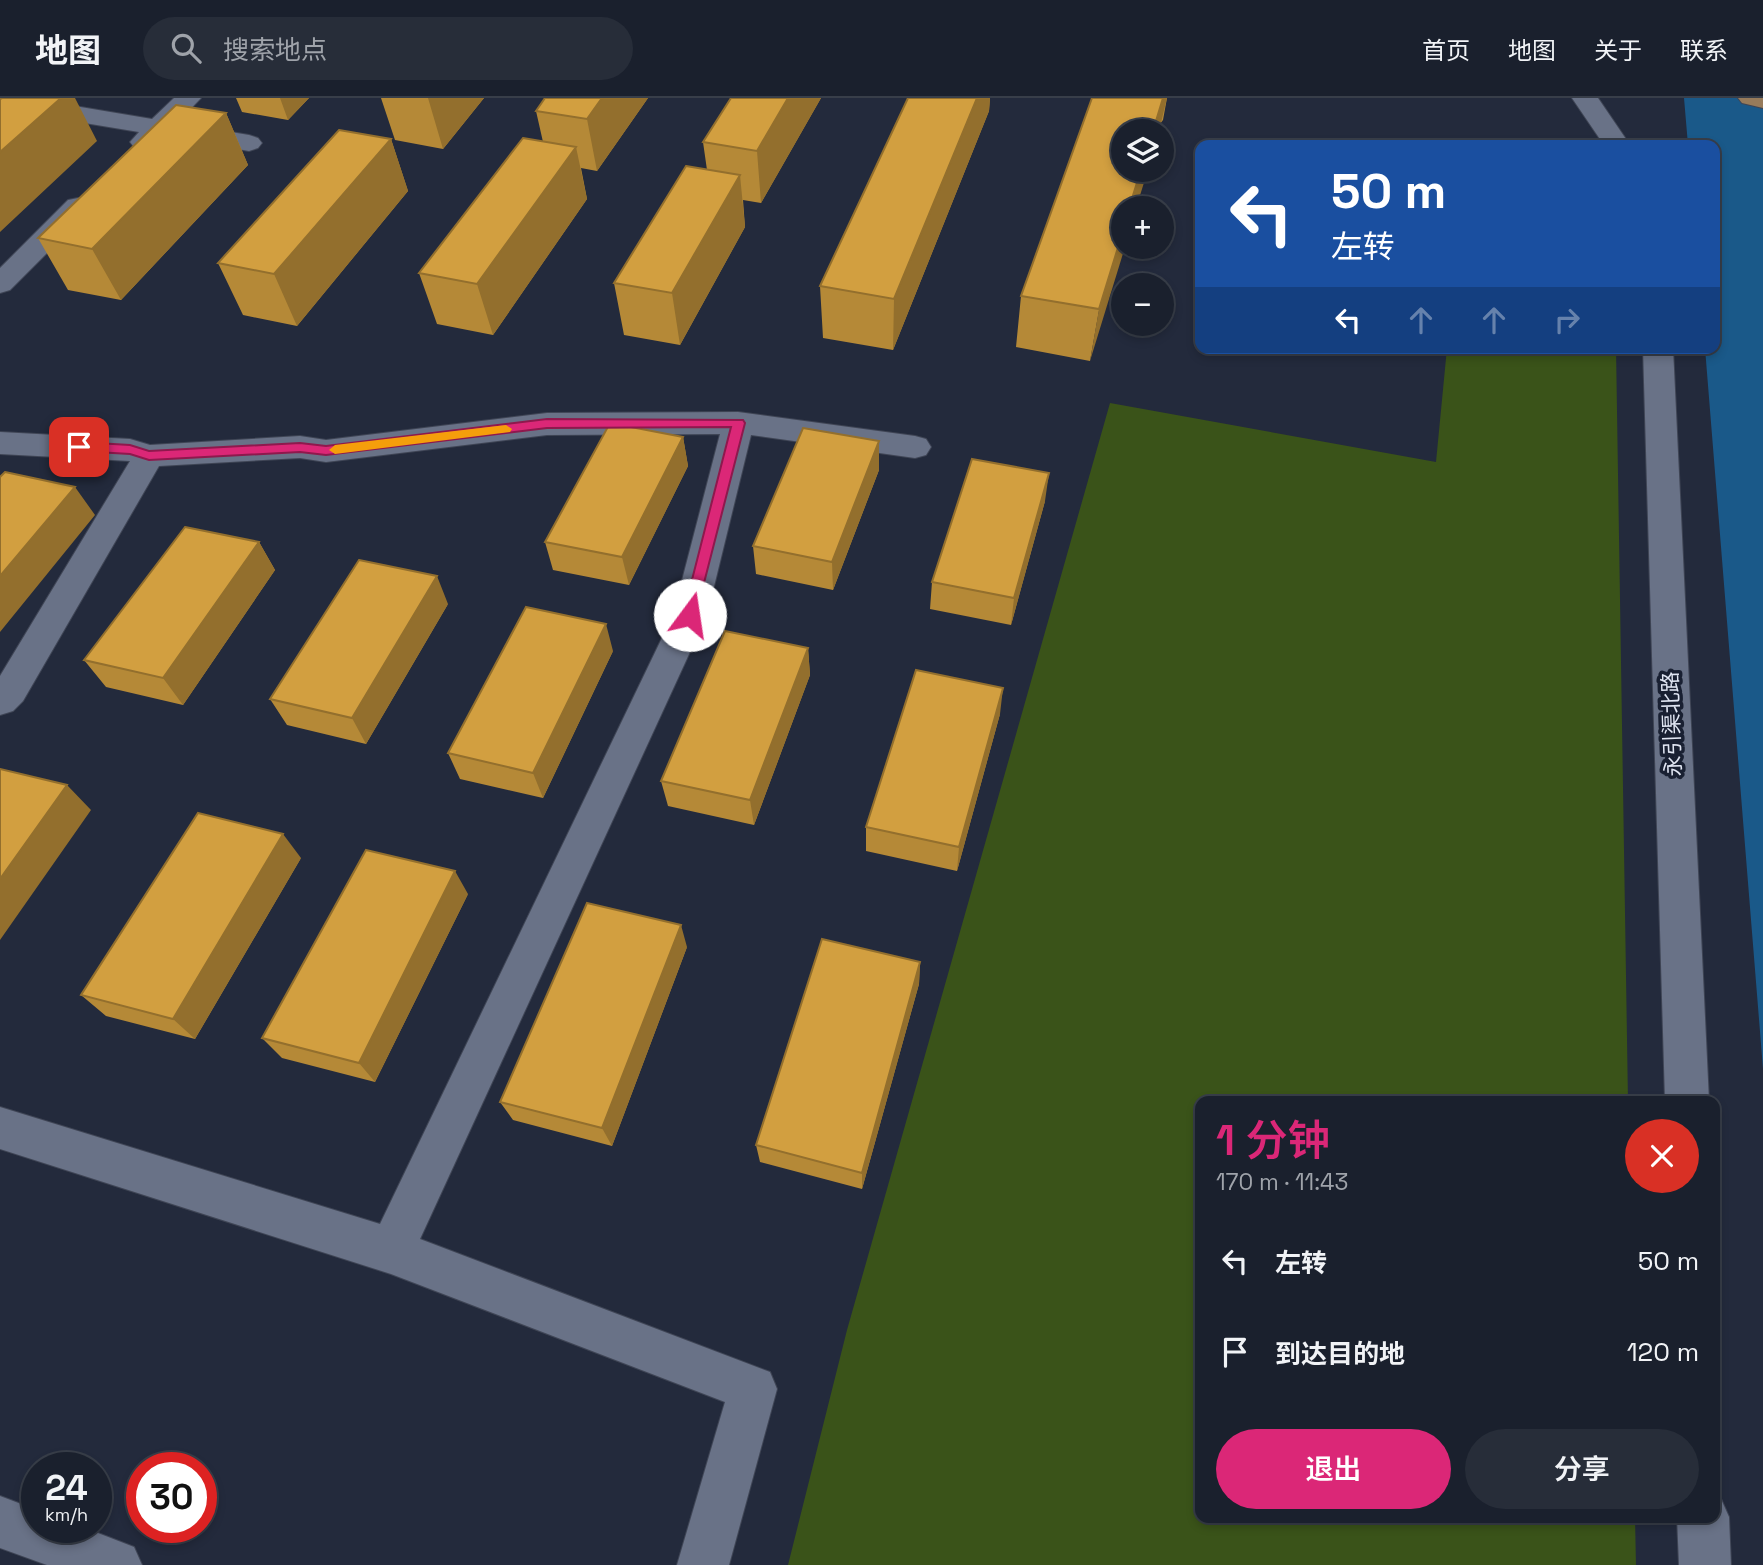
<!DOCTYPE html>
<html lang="zh">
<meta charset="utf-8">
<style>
body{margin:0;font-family:"Space Grotesk","Noto Sans SC",sans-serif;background:#272d39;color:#f1f3f6;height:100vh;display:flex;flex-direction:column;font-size:26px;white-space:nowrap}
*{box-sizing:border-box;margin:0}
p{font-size:23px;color:#9fa3aa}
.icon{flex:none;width:38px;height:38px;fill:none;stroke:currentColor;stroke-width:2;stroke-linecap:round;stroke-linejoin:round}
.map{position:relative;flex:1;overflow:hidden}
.details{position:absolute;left:1195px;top:998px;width:525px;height:427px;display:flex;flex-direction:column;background:#1a202d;border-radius:14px;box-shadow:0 4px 10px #0003,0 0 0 2px #383e49}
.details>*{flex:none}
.hud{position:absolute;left:1195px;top:42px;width:525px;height:214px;border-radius:14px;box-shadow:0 4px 10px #0003,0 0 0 2px #383e49;background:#1a4fa0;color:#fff;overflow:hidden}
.buttons{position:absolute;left:1111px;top:21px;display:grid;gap:14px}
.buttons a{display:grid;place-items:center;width:63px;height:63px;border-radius:50%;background:#1a202d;box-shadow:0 4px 10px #0003,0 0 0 2px #383e49;font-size:35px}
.speed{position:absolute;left:21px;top:1354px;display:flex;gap:14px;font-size:35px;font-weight:700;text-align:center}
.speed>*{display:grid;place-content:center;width:91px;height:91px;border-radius:50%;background:#1a202d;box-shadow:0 4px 10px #0003,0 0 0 2px #383e49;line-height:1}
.speed small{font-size:18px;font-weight:400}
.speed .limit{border:10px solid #d22;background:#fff;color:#111}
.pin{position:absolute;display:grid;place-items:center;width:60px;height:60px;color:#fff;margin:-30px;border-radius:14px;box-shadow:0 4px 10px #0006}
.me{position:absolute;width:77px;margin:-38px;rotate:14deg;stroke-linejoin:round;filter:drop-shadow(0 0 5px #0008)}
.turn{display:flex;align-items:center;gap:24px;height:147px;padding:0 21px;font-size:32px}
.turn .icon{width:91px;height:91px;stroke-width:2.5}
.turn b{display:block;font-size:49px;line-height:60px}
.lanes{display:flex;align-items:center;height:66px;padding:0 21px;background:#0003;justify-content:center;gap:35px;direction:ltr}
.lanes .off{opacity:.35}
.round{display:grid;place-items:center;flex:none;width:74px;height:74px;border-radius:37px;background:#272d39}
.headline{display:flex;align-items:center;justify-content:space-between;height:119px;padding:0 21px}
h1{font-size:42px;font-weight:600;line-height:52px;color:#db2777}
.button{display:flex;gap:14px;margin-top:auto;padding:14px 21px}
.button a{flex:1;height:80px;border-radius:42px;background:#db2777;color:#fff;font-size:28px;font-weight:600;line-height:80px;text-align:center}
.button a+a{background:#272d39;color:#f1f3f6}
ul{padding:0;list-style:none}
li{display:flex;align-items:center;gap:21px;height:91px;padding:0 21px}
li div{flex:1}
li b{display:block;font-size:26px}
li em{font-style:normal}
header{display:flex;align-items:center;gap:42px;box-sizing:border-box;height:98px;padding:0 35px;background:#1a202d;border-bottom:2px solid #383e49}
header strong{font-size:33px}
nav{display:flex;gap:38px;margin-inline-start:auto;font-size:24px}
.search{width:490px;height:63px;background:#272d39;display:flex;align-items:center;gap:18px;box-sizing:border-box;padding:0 24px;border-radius:38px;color:#9fa3aa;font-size:26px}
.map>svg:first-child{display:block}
.green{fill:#3a5319}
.water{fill:#1a5989}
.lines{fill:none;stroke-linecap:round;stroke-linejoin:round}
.street-casing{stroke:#3f4555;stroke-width:2}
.primary-casing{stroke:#3f4555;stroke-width:2}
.street{fill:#697287;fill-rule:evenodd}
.primary{fill:#977b5b;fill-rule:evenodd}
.wall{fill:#b58937}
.shaded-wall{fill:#936f2d}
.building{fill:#d29f40;stroke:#936f2d;stroke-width:2}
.route{fill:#db2777;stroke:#8e194d;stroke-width:2}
.slow{fill:#f59e0b}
.labels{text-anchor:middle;stroke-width:7;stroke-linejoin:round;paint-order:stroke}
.street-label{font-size:21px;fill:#e1e6f3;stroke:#192032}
</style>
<header>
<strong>地图</strong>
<div class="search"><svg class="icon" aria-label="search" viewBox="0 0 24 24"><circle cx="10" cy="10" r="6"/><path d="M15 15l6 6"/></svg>搜索地点</div>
<nav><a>首页</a><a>地图</a><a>关于</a><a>联系</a></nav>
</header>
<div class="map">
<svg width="1763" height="1467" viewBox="0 0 1763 1467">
<rect width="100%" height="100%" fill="#232a3c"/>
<path class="green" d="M1447,250H1616L1628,1003H1200V1419H1635L1636,1467H788L847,1232L1110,305L1436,364Z"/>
<path class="water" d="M1684,0H1763V971L1705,250H1715V47H1688Z"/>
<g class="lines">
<g class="street-casing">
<path id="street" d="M0,0H27L152,21L174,0H201L177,25L249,37L258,40L262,45L258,50L249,53L163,38C154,48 148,53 134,49L130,44L139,34L0,11Z
M1572,0H1598L1630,47H1604Z
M78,100L88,102L92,108L88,114L10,192L0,195V170L68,102Z
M1643,250H1673L1709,1003H1665Z
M738,314L915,338L926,341L931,349L926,357L915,360L751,337L707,517L420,1141L770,1274L777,1291L729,1467H677L725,1304L391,1176L0,1051V1009L380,1126L673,517L720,336L547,337L326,364L300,360L159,368L23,603L13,613L0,617V578L130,363L0,356V334L130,341L150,347L300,338L326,342L547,315Z
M0,1398L37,1412V1430H85L134,1449L142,1467H47L0,1450Z
M1715,1398L1721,1401L1729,1419L1731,1467H1679L1677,1419H1715Z"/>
</g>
<g class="primary-casing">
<path id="primary" d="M1738,0H1763V10L1742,5Z"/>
</g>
<use href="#street" class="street"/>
<use href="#primary" class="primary"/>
</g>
<path class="wall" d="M236,0H309L288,22L242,14Z
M381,0H484L443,51L395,42Z
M648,0L597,73L581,70L587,101L493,237L437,226L419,175L543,44L536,13Z
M731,0H821L761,105L743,102L745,129L680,247L624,237L614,185L707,72L703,44Z
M908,0H990L989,13L893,252L823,240L820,188Z
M1092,0H1167L1163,22L1124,72L1090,263L1016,249L1021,198Z
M226,15L248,67L121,202L68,192L38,140Z
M391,41L408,93L297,228L243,217L218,165Z
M683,339L688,368L629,487L553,472L545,444Z
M879,343V372L833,492L756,476L753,448Z
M1045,403L1011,527L930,511L932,484Z
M259,444L275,472L183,607L106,589L84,562Z
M448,506L366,646L287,627L270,601Z
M808,550L810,577L754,727L668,708L661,683Z
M613,553L543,700L460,681L448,655Z
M1000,616L957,773L866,753V729Z
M301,760L195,941L106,918L81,897Z
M468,796L375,984L282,960L262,940Z
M687,849L612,1048L513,1022L500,1004Z
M920,864L919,886L862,1091L760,1064L756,1047Z"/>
<path class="shaded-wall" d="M61,0H75L97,43L0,134V54Z
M280,0H309L288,22Z
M428,0H484L443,51Z
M602,0H648L597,73L587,21Z
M788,0H821L761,105L757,53Z
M977,0H990L989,13L893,252L894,201Z
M1163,0H1167L1159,33H1153Z
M226,15L248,67L121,202L92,151Z
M391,41L408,93L297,228L274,176Z
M576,49L587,101L493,237L477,186Z
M1141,72H1148L1136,110H1129Z
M740,77L745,129L680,247L672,195Z
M1124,130V149H1125L1090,263L1099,211Z
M683,339L688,368L629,487L622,459Z
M879,343V372L833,492L832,464Z
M1049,375L1045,403L1011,527L1014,500Z
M75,389L95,417L0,534V478Z
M259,444L275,472L183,607L163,580Z
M437,478L448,506L366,646L352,620Z
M606,526L613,553L543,700L533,675Z
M808,550L810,577L754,727L750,702Z
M1003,590L1000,616L957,773L959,749Z
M67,687L91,712L0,842V781Z
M283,736L301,760L195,941L173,921Z
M455,773L468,796L375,984L359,965Z
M681,827L687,849L612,1048L602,1030Z
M920,864L919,886L862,1091V1075Z"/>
<path class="building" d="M2,0H61L0,54V1Z
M545,0H602L587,21L536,13Z
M731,0H788L757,53L703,44Z
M908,0H977L894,201L820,188Z
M1092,0H1163L1153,33H1124V72H1141L1129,110H1124V130L1099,211L1021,198Z
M176,7L226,15L92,151L38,140Z
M339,32L391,41L274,176L218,165Z
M523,40L576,49L477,186L419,175Z
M686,68L740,77L672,195L614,185Z
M610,325L683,339L622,459L545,444Z
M803,330L879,343L832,464L753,448Z
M972,361L1049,375L1014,500L932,484Z
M5,374L75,389L0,478V379Z
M185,429L259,444L163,580L84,562Z
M359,462L437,478L352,620L270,601Z
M526,509L606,526L533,675L448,655Z
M725,533L808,550L750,702L661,683Z
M916,572L1003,590L959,749L866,729Z
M0,671L67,687L0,781Z
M198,715L283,736L173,921L81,897Z
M366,752L455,773L359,965L262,940Z
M587,805L681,827L602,1030L500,1004Z
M822,841L920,864L862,1075L756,1047Z"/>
<path class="route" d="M547,321L743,322L745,325L695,520H685L683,517L731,329L547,330L326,357L300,354L149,362L130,356L79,353L73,349L79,344L130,347L149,353L300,345L326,348Z"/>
<path class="slow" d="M506,327L512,331L510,334L335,356L329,352L335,347Z"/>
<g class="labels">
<g class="street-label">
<text transform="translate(1672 626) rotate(-92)" y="7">永引渠北路</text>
</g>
</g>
</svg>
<div class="buttons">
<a><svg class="icon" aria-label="layers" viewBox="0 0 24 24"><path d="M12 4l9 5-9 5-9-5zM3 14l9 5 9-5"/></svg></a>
<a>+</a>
<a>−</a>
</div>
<div class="speed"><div>24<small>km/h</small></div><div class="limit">30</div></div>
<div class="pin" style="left:79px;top:349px;background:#d93025"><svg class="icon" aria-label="arrive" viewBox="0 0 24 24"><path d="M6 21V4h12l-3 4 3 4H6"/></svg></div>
<svg class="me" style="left:690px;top:517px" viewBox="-20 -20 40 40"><circle r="19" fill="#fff"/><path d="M0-13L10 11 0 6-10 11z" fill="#db2777"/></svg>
<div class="hud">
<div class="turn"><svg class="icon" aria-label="left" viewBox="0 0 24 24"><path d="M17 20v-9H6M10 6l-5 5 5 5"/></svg><div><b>50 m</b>左转</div></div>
<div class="lanes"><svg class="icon" aria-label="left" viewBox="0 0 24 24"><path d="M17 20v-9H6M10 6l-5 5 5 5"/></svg><svg class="icon off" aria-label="ahead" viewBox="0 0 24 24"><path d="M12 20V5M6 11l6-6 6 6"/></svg><svg class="icon off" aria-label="ahead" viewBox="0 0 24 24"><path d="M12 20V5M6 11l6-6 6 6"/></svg><svg class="icon off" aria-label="right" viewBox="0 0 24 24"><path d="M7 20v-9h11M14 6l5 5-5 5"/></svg></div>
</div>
<section class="details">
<div class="headline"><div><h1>1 分钟</h1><p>170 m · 11:43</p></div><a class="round" style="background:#d93025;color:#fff"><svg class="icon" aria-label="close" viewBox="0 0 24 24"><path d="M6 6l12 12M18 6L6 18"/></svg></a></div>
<ul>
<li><svg class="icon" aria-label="left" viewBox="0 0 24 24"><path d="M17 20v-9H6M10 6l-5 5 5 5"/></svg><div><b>左转</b></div><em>50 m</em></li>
<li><svg class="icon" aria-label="arrive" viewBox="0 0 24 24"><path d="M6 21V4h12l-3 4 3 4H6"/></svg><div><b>到达目的地</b></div><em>120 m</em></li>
</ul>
<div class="button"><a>退出</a><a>分享</a></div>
</section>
</div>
